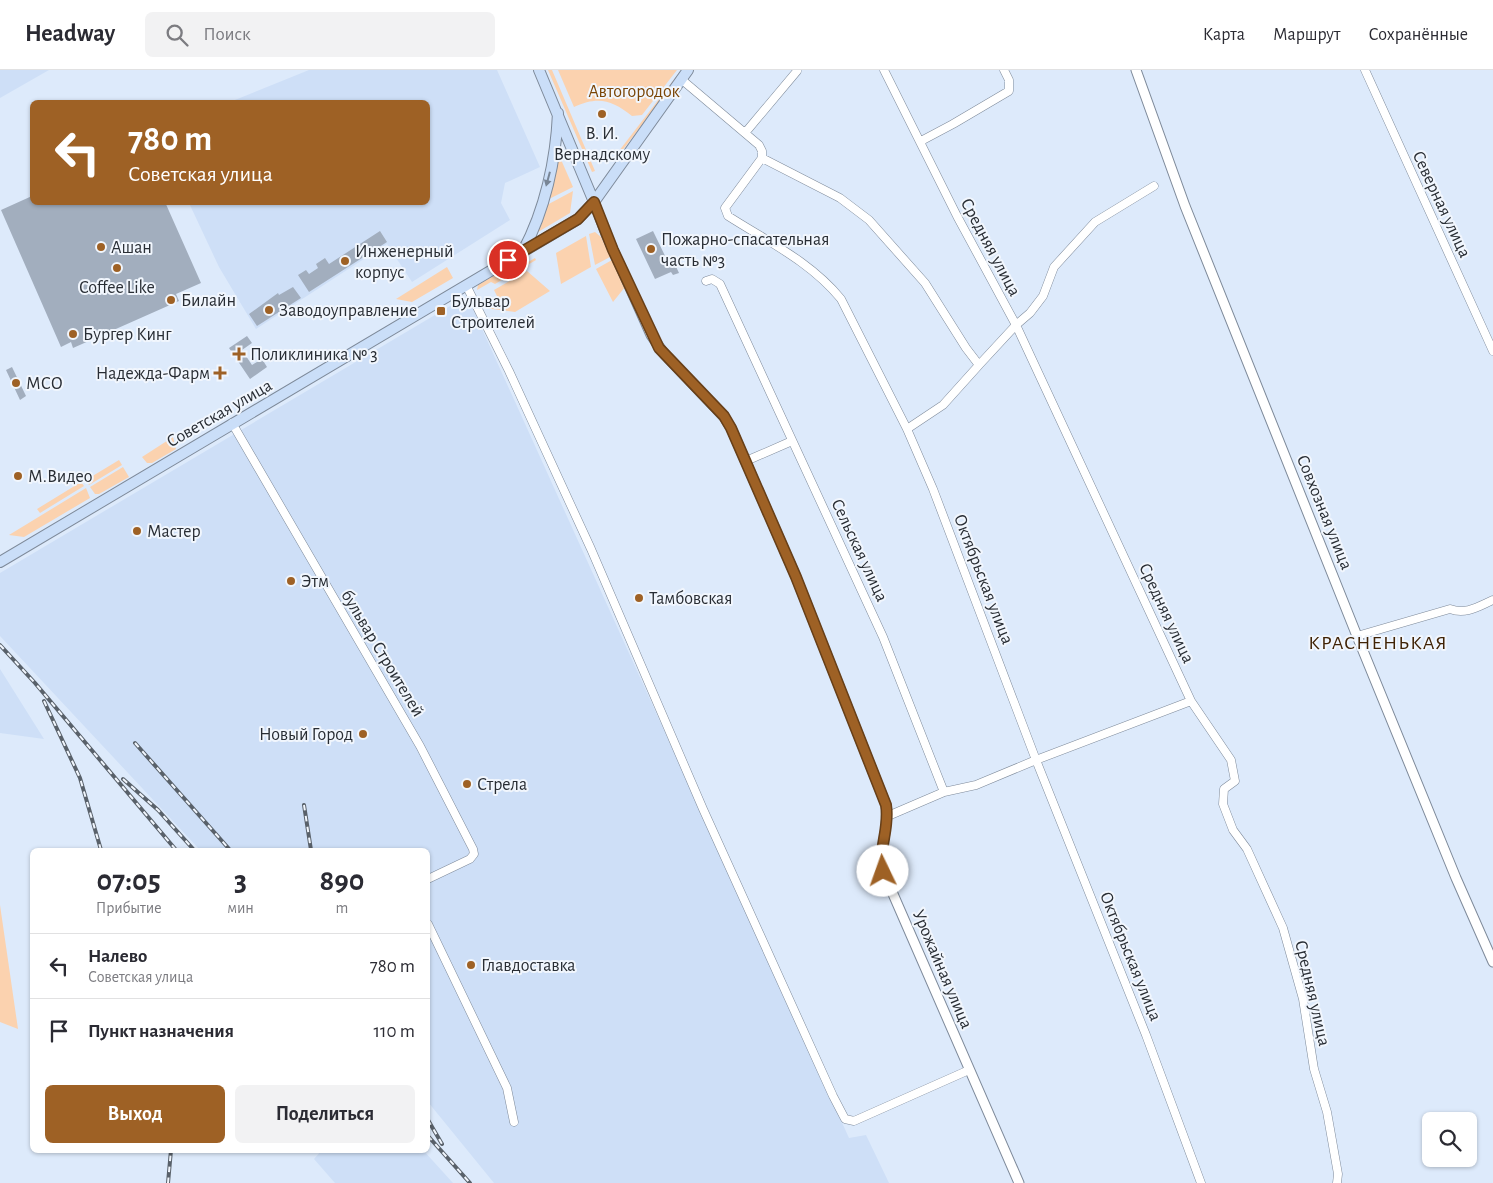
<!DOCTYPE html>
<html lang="ru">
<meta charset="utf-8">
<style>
body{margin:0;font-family:"Alegreya Sans",sans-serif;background:#f2f2f3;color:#2b2b33;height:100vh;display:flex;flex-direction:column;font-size:19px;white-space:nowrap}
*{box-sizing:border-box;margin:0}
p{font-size:16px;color:#7c7c81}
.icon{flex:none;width:28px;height:28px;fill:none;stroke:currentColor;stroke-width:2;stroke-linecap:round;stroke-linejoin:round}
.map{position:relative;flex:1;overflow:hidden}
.drawer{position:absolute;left:30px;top:778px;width:400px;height:305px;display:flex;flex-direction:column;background:#fff;border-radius:8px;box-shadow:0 1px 4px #0004}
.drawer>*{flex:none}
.hud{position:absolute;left:30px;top:30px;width:400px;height:105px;border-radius:8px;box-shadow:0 1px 4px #0004;background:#9e6125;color:#fff;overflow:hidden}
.fabs{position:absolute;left:1422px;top:1042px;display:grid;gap:10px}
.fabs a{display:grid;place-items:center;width:55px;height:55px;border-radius:8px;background:#fff;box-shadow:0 1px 4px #0004;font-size:25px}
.pin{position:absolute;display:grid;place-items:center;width:42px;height:42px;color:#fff;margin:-21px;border:2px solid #fff;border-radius:50%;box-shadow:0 1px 5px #0007}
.me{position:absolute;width:55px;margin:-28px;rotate:357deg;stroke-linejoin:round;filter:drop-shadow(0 0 4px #0008)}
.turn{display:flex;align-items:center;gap:18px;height:105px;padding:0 15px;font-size:22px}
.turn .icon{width:65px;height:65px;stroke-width:2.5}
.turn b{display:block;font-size:35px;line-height:42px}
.eta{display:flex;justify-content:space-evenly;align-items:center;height:85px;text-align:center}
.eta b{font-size:30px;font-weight:700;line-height:35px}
.cta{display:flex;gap:10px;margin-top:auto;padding:10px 15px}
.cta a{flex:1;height:58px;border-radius:8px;background:#9e6125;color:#fff;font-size:20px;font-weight:700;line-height:58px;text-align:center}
.cta a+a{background:#f2f2f3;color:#2b2b33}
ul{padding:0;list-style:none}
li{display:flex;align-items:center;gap:15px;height:65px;padding:0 15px;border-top:1px solid #e1e1e2}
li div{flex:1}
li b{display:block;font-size:19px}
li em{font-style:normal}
header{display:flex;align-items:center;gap:30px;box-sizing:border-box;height:70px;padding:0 25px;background:#fff;border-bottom:1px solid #e1e1e2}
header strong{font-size:24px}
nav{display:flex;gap:28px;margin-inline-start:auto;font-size:18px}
.search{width:350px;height:45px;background:#f2f2f3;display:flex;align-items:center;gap:12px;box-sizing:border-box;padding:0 18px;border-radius:8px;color:#7c7c81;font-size:19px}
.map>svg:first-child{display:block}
.built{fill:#cedff7}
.green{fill:#fbd2af}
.building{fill:#a2aebe}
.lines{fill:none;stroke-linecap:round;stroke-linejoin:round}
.minor-casing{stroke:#7e8a9a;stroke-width:9}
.tertiary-casing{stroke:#7e8a9a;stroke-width:11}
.secondary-casing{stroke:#7e8a9a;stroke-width:12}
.minor{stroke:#fff;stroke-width:8}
.tertiary{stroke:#fff;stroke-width:9}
.secondary{stroke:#cadef8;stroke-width:10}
.rail-casing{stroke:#59616a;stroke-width:4}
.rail{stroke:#f1f6fd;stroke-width:2;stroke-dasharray:5.5;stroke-linecap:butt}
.oneway{fill:#798696}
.route-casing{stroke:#673f18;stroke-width:12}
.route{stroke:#9e6125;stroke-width:9}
.poi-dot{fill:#9e6125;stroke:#f1f6fd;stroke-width:2}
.labels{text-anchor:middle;stroke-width:4;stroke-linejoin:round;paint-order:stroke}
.park-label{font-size:18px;fill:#7a4506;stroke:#f1f6fd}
.poi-label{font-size:18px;fill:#282d34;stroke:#f1f6fd;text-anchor:start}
.street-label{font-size:18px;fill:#282d34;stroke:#f1f6fd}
.quarter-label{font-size:20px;letter-spacing:1px;fill:#3f2205;stroke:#f1f6fd}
</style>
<header>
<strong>Headway</strong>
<div class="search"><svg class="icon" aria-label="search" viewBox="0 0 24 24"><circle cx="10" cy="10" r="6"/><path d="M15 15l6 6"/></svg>Поиск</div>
<nav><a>Карта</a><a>Маршрут</a><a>Сохранённые</a></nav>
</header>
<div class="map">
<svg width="1493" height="1113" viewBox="0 0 1493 1113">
<rect width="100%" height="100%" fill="#ddeafb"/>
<path class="built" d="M0,0H49L0,28Z
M309,0H497L540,97L505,113L501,133L510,150L412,212L387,174L256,259L219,197L189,133L428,132V32H230Z
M467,226L849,1068L866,1065L889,1113H494L428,1032V780H200L0,566V503Z
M0,599L44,669L0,663Z
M322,1080H423L453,1113H335L314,1089Z"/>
<path class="green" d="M548,0H552L595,101L592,102Z
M558,0H677L642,45L632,46C612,30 598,26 574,37Z
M679,3L678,8L615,90H612Z
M559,85L573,117L547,130Z
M573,121L570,143L538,162L545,136Z
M595,162L601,167L610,187L595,195L589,164Z
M586,166L591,197L561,214L556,183Z
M535,188L536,190L495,214L491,212L477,220L478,215L514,194L523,195Z
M612,190L625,217L613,232L596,199Z
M447,197L453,208L412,232L396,229Z
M527,201L550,221L515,242L484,238L499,230L494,220Z
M173,367L176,379L152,393H147L142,387Z
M119,390L122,395L89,415L86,410Z
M123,397L129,407L99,424H95L90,417Z
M81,412L84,416L40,443L37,439Z
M86,418L90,428L24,467L9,465Z
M0,835L18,959L0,952Z"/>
<path class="building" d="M32,126V132H165L201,213L176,224L179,231L73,278L71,272L61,277L1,140Z
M380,161L387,172L309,222L298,205L306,200L309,204L318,198L316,194L325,188L329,194Z
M653,161L668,192L673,190L679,203L673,205L671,202L655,209L636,169Z
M293,217L301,228L257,256L249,244L278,223L279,225Z
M247,266L252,273L242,280L252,295L262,289L267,297L250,309L229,278Z
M12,297L26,326L20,330L6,300Z"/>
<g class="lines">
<g class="minor-casing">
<path id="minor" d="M884,0L957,146L1016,255L1191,631L1231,690L1235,711L1224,719L1223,734L1233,760L1247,779L1283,858L1303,929L1314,999L1327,1042L1338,1104L1337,1113
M1365,0L1493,281
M681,9L759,75L762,81V88L725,138L728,146C767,171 811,192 841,229L907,359L933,419L1036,690L1146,965L1201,1113
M745,63L797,1
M921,71L953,54L1009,21V10L1004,0
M762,88L840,128L869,150L925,213L966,278L979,295L943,335L907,359
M706,211L712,209L720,214L883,567L944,722L888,746
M466,215L509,301L591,479L703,739L833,1026L845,1049L854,1051L969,1000
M979,295L1016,255L1030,243L1043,226L1054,197L1095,152L1154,116
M232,353L420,676L473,779L474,784L470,789L428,809
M746,391L792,371
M1357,566L1450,539C1466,545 1479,536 1493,530
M944,722L976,715L1036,690L1191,631
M428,854L507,1018L514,1052"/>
</g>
<g class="tertiary-casing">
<path id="tertiary" d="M1136,0L1185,136L1357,566L1456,808L1493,892
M594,132L606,164L651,265L665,285L724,347L731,358L796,507L886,735C890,758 878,778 883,801L1019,1113"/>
</g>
<g class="secondary-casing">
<path id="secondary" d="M539,0L594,132
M523,181C545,140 556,90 558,43
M0,492L578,149L594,132L688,0"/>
</g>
<use href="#minor" class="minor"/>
<use href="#tertiary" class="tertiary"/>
<use href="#secondary" class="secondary"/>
<g class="rail-casing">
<path id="rail" d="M0,575L35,613L176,780
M44,631L80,708L101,780
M135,673L230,780
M123,709L158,740L194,780
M304,735L311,780
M428,1050L442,1074
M428,1066L470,1113
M168,1113L171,1080"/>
</g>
<use href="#rail" class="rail"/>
</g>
<defs><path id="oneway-solid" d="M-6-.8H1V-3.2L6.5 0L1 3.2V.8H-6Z" transform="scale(1.25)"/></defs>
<use class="oneway" href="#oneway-solid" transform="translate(548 109) rotate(105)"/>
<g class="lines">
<g class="route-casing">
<path id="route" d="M508,190L578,149L594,132L613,180L659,278L724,346L731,358L796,507L886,735C890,758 878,778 883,801"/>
</g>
<use href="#route" class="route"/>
</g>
<g class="poi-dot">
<circle cx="602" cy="44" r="5"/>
<circle cx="101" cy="177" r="5"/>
<circle cx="651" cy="179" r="5"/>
<circle cx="345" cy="191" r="5"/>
<circle cx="117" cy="198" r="5"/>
<circle cx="171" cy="230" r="5"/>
<circle cx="269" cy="240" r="5"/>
<rect x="436" y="236" width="10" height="10" rx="2.5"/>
<circle cx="73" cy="264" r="5"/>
<path d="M236.5 276.5h5v5h5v5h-5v5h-5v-5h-5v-5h5z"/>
<path d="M217.5 295.5h5v5h5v5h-5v5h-5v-5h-5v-5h5z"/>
<circle cx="16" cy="313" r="5"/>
<circle cx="18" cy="406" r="5"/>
<circle cx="137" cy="461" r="5"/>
<circle cx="291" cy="511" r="5"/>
<circle cx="639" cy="528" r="5"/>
<circle cx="363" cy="664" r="5"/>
<circle cx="467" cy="714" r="5"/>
<circle cx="471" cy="895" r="5"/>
</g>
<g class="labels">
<g class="park-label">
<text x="634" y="27">Автогородок</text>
</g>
<g class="poi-label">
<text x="602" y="69" text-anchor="middle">В. И.<tspan x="602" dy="21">Вернадскому</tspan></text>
<text x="661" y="175">Пожарно-спасательная<tspan x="661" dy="21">часть №3</tspan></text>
<text x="111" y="183">Ашан</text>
<text x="355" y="187">Инженерный<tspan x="355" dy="21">корпус</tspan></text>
<text x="117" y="223" text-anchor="middle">Coffee Like</text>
<text x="181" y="236">Билайн</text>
<text x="451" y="237">Бульвар<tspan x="451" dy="21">Строителей</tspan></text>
<text x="279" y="246">Заводоуправление</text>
<text x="83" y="270">Бургер Кинг</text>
<text x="250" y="290">Поликлиника № 3</text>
<text x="210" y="309" text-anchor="end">Надежда-Фарм</text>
<text x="26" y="319">МСО</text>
<text x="28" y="412">М.Видео</text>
<text x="147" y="467">Мастер</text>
<text x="301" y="517">Этм</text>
<text x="649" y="534">Тамбовская</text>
<text x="353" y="670" text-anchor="end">Новый Город</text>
<text x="477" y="720">Стрела</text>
<text x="481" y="901">Главдоставка</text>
</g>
<g class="street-label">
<text transform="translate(1442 134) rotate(65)" y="6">Северная улица</text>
<text transform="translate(991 177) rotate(62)" y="6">Средняя улица</text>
<text transform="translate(219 343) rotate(-30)" y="6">Советская улица</text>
<text transform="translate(1325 442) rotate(68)" y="6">Совхозная улица</text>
<text transform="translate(860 480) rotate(65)" y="6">Сельская улица</text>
<text transform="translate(984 509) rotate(69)" y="6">Октябрьская улица</text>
<text transform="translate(1167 543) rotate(65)" y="6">Средняя улица</text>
<text transform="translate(383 583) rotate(59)" y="6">бульвар Строителей</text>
<text transform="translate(1131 886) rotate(68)" y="6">Октябрьская улица</text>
<text transform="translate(943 899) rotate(67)" y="6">Урожайная улица</text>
<text transform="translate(1313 923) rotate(77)" y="6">Средняя улица</text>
</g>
<g class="quarter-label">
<text x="1378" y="579">КРАСНЕНЬКАЯ</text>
</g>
</g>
</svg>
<div class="fabs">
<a><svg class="icon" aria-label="search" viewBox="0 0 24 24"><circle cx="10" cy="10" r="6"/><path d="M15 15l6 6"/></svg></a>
</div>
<div class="pin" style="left:508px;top:190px;background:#d93025"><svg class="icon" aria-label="arrive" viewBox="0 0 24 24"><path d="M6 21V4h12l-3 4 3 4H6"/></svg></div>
<svg class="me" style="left:883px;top:801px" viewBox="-20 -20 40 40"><circle r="19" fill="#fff"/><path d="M0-13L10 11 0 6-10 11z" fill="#9e6125"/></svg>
<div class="hud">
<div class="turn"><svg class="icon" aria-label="left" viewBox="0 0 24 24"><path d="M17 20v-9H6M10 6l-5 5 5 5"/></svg><div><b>780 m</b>Советская улица</div></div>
</div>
<section class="drawer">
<div class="eta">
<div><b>07:05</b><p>Прибытие</p></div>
<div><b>3</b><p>мин</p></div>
<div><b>890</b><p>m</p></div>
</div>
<ul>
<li><svg class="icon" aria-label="left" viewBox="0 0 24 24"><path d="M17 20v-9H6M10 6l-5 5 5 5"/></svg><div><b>Налево</b><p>Советская улица</p></div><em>780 m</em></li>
<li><svg class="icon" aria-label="arrive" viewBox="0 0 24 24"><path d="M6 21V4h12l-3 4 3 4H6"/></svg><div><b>Пункт назначения</b></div><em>110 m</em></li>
</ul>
<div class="cta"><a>Выход</a><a>Поделиться</a></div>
</section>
</div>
